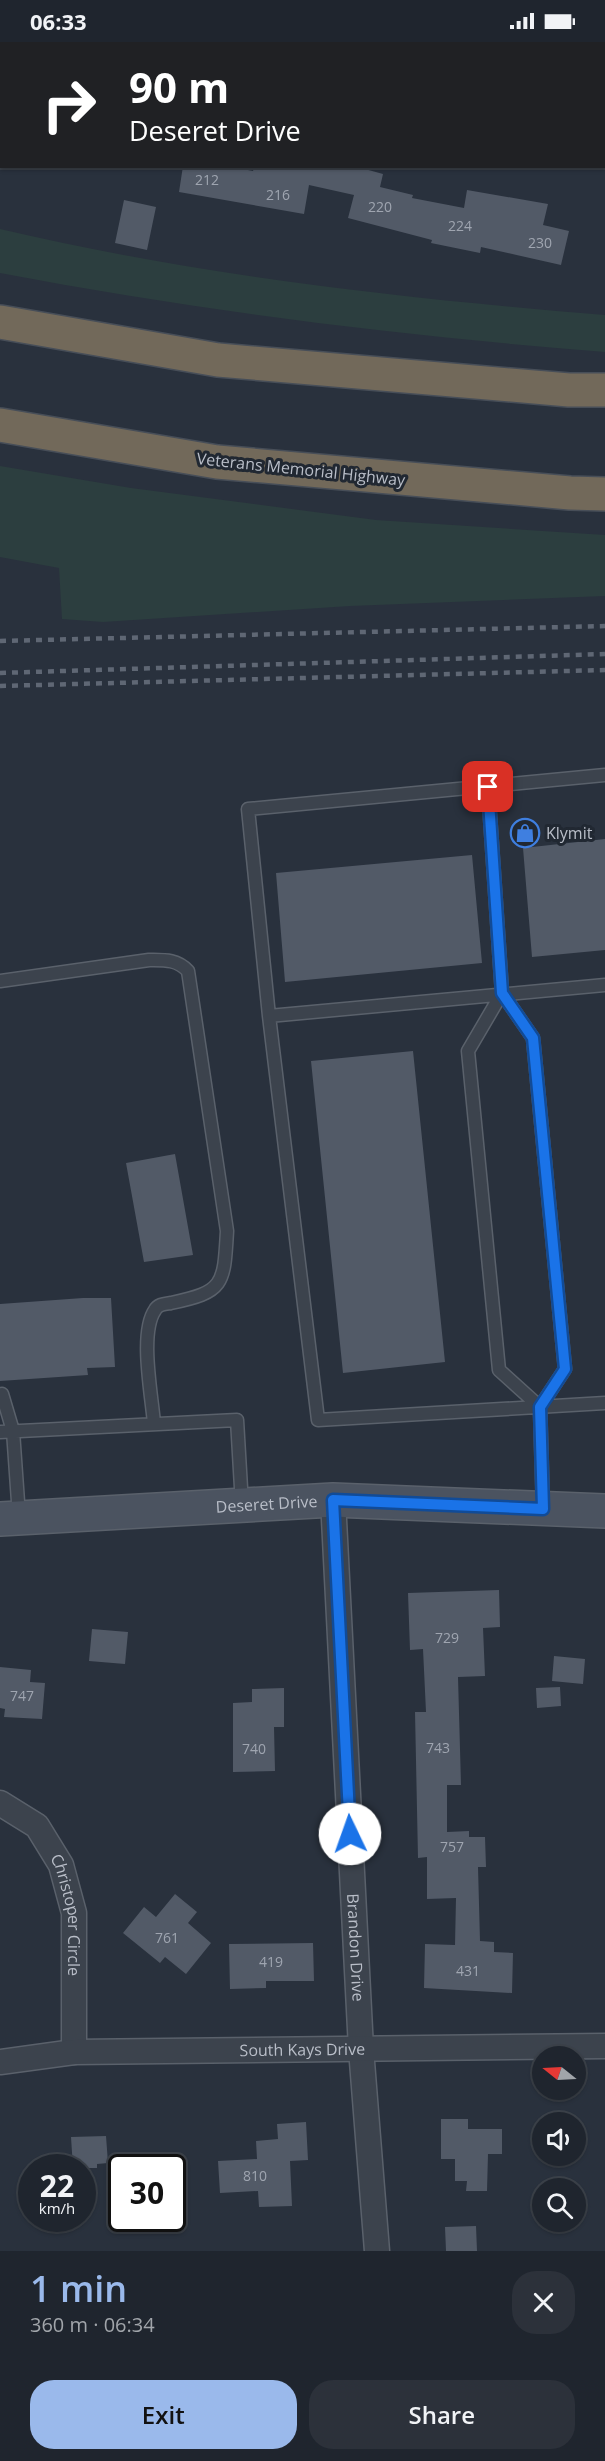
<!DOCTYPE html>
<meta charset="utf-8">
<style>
body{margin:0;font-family:"Open Sans",sans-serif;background:#2c313a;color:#f1f3f6;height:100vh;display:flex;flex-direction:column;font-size:22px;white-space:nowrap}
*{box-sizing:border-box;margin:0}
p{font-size:20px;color:#a1a5aa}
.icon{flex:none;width:33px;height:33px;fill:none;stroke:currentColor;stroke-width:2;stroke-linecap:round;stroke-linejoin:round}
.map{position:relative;height:2209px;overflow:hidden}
.drawer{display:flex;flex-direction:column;background:#1f252e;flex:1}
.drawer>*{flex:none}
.banner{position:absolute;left:0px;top:0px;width:606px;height:126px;box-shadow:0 2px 4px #0004,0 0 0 2px #3c424a;background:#202124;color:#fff;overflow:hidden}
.needle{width:39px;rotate:288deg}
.controls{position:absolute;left:532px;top:2004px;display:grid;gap:12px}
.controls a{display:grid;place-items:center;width:54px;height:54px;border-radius:50%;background:#1f252e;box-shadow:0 2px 4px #0004,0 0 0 2px #3c424a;font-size:30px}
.speed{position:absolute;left:18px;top:2112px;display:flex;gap:12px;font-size:30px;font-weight:700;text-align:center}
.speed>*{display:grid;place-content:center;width:78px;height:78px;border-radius:50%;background:#1f252e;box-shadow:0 2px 4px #0004,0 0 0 2px #3c424a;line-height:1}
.speed small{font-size:15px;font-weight:400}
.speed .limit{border:3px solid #111;border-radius:9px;background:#fff;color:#111}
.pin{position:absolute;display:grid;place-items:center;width:51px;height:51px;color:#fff;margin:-26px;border-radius:12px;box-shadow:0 3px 9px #0006}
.me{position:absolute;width:66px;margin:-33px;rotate:357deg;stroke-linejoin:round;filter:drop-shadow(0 0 4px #0008)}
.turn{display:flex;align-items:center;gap:21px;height:126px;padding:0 30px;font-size:27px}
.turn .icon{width:78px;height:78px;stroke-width:2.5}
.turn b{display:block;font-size:42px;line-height:51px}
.round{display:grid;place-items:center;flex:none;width:63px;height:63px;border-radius:24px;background:#2c313a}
.head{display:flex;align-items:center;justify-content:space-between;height:102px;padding:0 30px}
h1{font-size:36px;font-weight:600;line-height:45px;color:#9ab9eb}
.cta{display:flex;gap:12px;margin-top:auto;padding:12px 30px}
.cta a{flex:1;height:69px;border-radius:24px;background:#9ab9eb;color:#111;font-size:24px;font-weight:600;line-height:69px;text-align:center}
.cta a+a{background:#2c313a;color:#f1f3f6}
.status{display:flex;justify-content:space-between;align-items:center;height:42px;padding:0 30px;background:#1f252e;direction:ltr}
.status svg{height:16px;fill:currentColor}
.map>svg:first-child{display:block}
.green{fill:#2c3e3f}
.building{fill:#525a67}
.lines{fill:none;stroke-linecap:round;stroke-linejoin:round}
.lane-casing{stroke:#5a616b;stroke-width:15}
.street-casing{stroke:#5a616b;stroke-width:27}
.secondary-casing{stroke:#5a616b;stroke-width:36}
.highway-casing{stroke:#474e58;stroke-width:36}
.lane{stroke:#3c434d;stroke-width:12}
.street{stroke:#3c434d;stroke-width:24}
.secondary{stroke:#4b5360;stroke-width:33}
.highway{stroke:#72695a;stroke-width:33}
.rail{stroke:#5f6774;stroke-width:4.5;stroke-dasharray:6 6;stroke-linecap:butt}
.route-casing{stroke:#114b97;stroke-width:15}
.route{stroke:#1a73e8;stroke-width:10}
.labels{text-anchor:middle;stroke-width:6;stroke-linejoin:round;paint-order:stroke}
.number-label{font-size:14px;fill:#9fa5b0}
.street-label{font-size:16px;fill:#b9bec8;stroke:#212832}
.poi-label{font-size:16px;fill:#b9bec8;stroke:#212832;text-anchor:start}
</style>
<div class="status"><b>06:33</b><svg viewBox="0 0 49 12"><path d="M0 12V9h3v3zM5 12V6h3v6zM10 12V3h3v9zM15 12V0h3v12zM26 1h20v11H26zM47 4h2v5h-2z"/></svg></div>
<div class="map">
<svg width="605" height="2209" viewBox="0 0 605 2209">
<rect width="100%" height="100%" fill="#29313d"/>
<path class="green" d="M0,187C200,234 400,256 605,273V310C402,294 200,269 0,231Z
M0,424L131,446L376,478L605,493V554L350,564L103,580L62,577L59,526L0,515Z"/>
<path class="building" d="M183,124H227L253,129L254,126L262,128V124H354L383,132L380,145L413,153L412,156L464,166L467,148L548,162L543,183L569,189L561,223L481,205L480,211L431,201L432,198L348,176L354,153L309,143L304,172L179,150Z
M124,158L156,165L147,208L115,201Z
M605,797V908L532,915L523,806Z
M472,813L482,921L285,940L276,831Z
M413,1009L445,1320L343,1331L311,1019Z
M175,1112L193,1213L144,1220L126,1121Z
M83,1256H111L115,1325L87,1326L88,1333L0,1339V1262Z
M499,1548L500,1585L483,1586L485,1634L458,1635L461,1743H447V1790L469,1789V1795H485L486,1825H478L480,1899L494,1900V1910L513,1911L512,1951L424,1946L425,1902L455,1903L456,1856L427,1857V1815L418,1816L415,1670H426L423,1607L410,1608L408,1551Z
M92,1587L128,1590L125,1622L89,1619Z
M554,1614L585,1617L583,1642L552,1639Z
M0,1625L31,1628L30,1640L45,1641L42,1677L4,1675L5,1667L0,1666Z
M560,1645L561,1664L537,1666L536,1646Z
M284,1646V1685H274L275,1729L233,1730V1661L252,1660V1647Z
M175,1852L197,1870L188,1881L211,1901L186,1932L165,1915L160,1921L123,1891L144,1865L156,1875Z
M313,1901L314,1939H266V1946L230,1947L229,1902Z
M441,2077H468V2087H502V2112H488L487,2149H466L467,2139H455V2117H441Z
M306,2080L308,2118L290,2119L292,2164L259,2165L258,2149L220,2151L218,2119L257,2117L256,2099L278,2097L277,2082Z
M106,2094L108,2121L97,2122V2126H73L71,2095Z
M476,2184L477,2209H446L445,2185Z"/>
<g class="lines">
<g class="lane-casing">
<path id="lane" d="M605,733L248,767L269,974L318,1378L605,1361
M488,745L502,951L533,996L565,1327L540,1365L543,1466
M0,939L149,918C164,918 177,917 188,929L227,1189C224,1243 224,1250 171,1261C165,1262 158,1262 155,1268C139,1291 152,1354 154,1382
M502,951L468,1009L499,1328L540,1365
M269,974L605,943
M2,1352L13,1389L19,1474
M0,1390L237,1378L242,1463"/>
</g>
<g class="street-casing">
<g id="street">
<path d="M29,0L36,2"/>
<path d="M334,0V2"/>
<path d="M604,111H605"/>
<path id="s1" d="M333,1458L361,2007L377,2209"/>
<path id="s2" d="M0,1761L37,1784L61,1823L74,1871V2010"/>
<path id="s3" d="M0,2020L74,2010L605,2004"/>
</g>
</g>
<g class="secondary-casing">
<g id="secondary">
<path id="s4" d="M0,1477L333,1458L605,1469"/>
</g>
</g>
<g class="highway-casing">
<path id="highway" d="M0,280L218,318L569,348H605
M0,383L217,420L570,451L605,452"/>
</g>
<use href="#lane" class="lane"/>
<use href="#street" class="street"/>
<use href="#secondary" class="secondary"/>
<use href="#highway" class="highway"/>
<path class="rail" d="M0,599L605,584
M0,631L605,612
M0,644L605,628"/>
</g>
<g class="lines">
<g class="route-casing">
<path id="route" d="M350,1792L333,1458L543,1467L540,1365L565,1327L533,996L502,951L488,745"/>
</g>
<use href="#route" class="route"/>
</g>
<defs>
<g id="shop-ring" transform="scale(1.5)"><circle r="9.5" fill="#212832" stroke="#3f7fe0" stroke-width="1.5"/><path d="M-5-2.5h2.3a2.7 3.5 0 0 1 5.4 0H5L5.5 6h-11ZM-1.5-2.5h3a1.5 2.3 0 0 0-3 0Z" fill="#3f7fe0"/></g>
</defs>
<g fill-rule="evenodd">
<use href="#shop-ring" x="525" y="791"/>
</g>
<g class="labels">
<g class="number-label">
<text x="207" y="143">212</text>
<text x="278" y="158">216</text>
<text x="380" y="170">220</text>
<text x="460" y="189">224</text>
<text x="540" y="206">230</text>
<text x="447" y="1601">729</text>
<text x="22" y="1659">747</text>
<text x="438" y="1711">743</text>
<text x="254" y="1712">740</text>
<text x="452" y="1810">757</text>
<text x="167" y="1901">761</text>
<text x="271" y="1925">419</text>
<text x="468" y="1934">431</text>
<text x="255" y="2139">810</text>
</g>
<g class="street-label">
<text transform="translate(301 427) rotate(6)" y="6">Veterans Memorial Highway</text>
<text dy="6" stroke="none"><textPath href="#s4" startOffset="267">Deseret Drive</textPath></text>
<text dy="6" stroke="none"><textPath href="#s2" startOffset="140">Christoper Circle</textPath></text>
<text dy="6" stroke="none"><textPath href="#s1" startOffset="448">Brandon Drive</textPath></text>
<text dy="6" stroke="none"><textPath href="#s3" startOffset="303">South Kays Drive</textPath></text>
</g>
<g class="poi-label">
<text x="546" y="797">Klymit</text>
</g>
</g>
</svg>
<div class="controls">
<a><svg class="needle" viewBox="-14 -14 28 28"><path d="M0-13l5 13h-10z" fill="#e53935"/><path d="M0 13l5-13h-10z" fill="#a1a5aa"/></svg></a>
<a><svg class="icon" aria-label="sound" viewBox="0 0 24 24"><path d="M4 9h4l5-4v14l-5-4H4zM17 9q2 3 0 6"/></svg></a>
<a><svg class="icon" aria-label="search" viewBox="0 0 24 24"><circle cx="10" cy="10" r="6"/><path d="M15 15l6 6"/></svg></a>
</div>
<div class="speed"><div>22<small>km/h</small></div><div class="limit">30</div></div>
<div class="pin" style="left:488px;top:745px;background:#d93025"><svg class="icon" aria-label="arrive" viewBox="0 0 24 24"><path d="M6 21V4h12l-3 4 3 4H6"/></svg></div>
<svg class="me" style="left:350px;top:1792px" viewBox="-20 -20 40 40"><circle r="19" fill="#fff"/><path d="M0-13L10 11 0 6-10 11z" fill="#1a73e8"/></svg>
<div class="banner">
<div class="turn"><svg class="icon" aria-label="right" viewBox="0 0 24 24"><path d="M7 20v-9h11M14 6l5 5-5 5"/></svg><div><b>90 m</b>Deseret Drive</div></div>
</div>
</div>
<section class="drawer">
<div class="head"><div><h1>1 min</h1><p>360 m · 06:34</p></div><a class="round"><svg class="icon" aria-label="close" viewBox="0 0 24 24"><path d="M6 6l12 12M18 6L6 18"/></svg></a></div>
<div class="cta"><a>Exit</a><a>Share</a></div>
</section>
